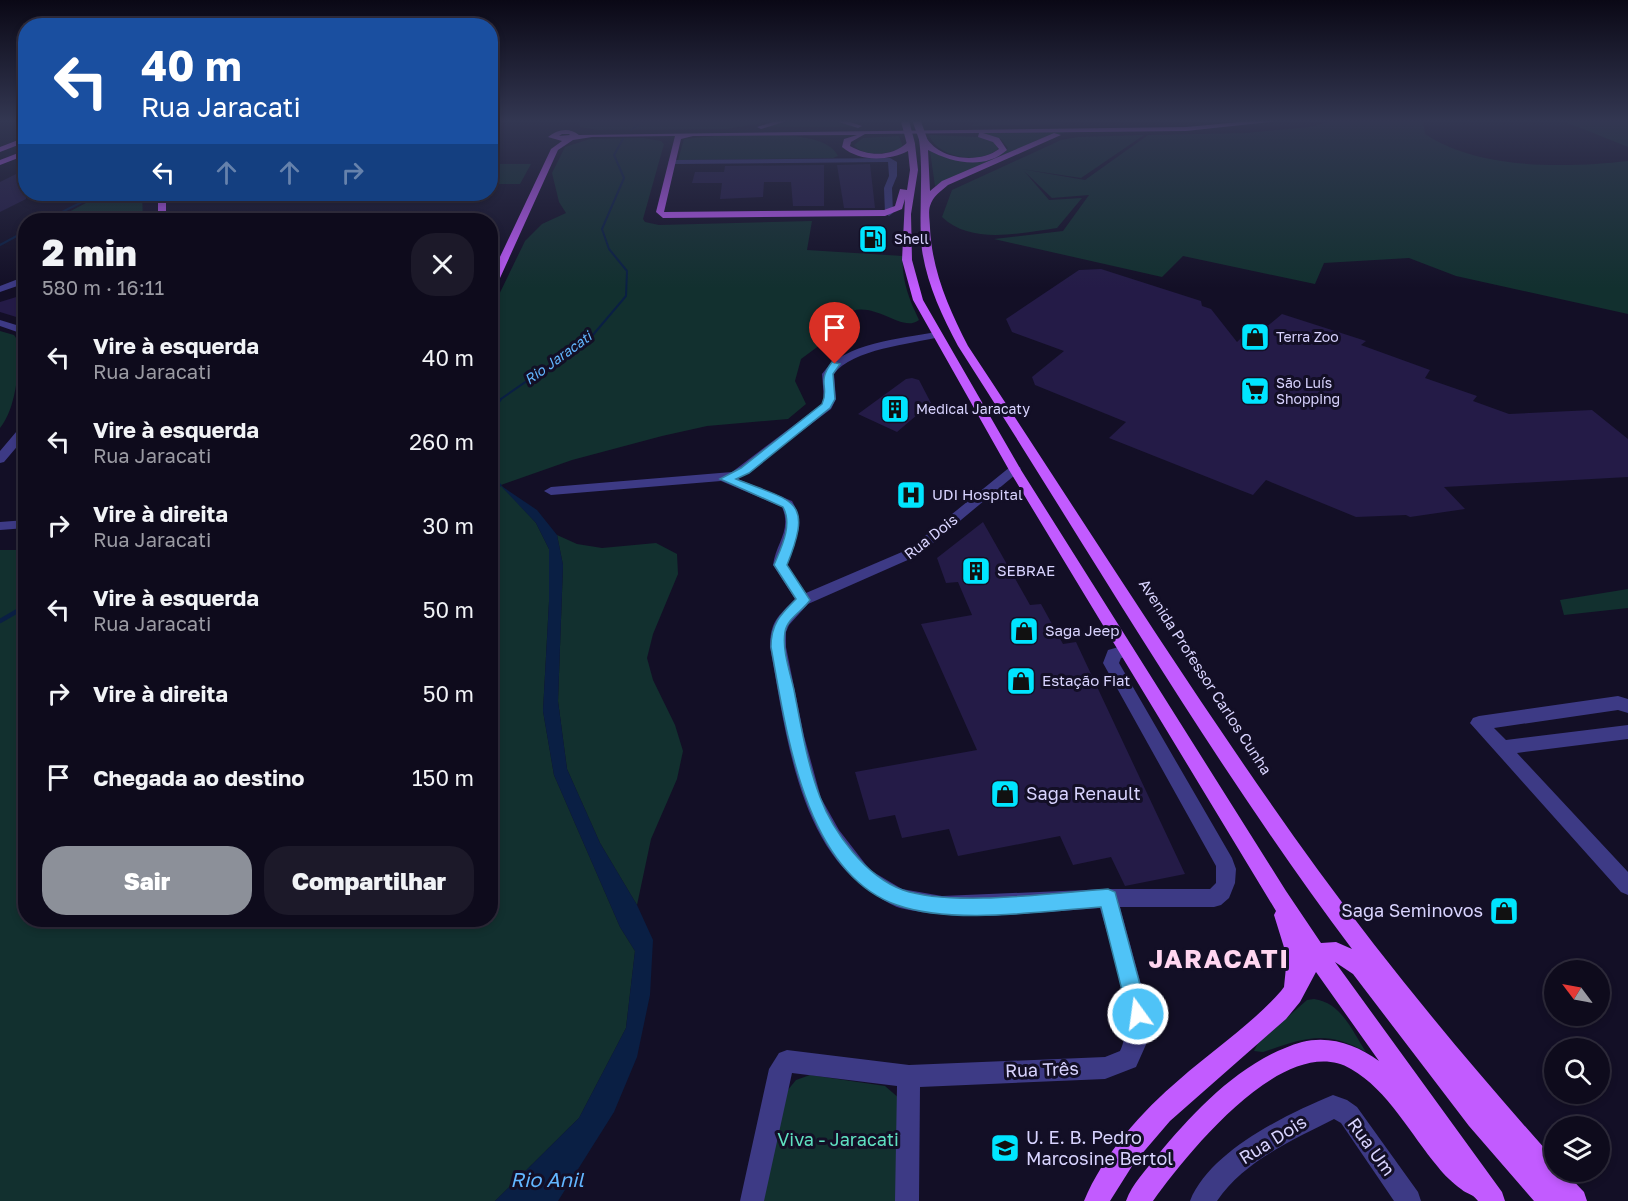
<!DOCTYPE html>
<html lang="pt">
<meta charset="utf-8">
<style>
body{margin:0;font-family:"Golos Text",sans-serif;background:#1c1929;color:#f1f3f6;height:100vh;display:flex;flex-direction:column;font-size:22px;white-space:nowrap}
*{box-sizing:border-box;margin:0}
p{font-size:20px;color:#9b9ba3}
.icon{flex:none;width:33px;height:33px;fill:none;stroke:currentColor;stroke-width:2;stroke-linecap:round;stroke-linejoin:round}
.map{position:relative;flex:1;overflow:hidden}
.panel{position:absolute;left:18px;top:213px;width:480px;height:714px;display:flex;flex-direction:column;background:#0e0b1c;border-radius:24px;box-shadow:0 3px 9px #0003,0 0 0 2px #2e2b3b}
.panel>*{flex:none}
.banner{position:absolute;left:18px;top:18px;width:480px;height:183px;border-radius:24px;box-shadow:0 3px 9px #0003,0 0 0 2px #2e2b3b;background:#1a4fa0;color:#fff;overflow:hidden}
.needle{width:39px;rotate:302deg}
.fabs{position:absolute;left:1544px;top:960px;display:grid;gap:12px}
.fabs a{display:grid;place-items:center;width:66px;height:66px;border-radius:50%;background:#0e0b1c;box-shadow:0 3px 9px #0003,0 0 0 2px #2e2b3b;font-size:30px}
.pin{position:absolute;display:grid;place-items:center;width:51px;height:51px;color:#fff;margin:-62px -26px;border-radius:50% 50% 50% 0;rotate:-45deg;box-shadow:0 0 6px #0007}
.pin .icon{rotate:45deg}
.me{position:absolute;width:66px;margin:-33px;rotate:346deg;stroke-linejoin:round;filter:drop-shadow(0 0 4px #0008)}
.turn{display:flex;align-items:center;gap:21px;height:126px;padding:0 24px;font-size:27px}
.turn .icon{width:78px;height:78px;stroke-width:2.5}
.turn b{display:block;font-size:42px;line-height:51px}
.lanes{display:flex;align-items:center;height:57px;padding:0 24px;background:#0003;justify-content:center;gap:30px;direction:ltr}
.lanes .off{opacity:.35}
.round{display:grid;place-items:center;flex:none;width:63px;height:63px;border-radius:24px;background:#1c1929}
.overview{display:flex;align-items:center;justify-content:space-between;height:102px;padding:0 24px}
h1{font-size:36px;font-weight:800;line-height:45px}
.button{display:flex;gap:12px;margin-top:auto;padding:12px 24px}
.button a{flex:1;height:69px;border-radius:24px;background:#8c9099;color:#fff;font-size:24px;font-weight:800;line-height:69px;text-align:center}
.button a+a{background:#1c1929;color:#f1f3f6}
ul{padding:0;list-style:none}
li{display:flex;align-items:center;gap:18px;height:84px;padding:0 24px}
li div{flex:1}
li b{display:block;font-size:22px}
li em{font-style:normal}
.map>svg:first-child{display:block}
.green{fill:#12302f}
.water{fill:#0a1f44}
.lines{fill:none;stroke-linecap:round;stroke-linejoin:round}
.stream-far2{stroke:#0a1f44;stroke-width:2}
.stream-far1{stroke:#0a1f44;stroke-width:3}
.stream{stroke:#0a1f44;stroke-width:4.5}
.building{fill:#241b47}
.minor{fill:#3d3a85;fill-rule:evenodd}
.major{fill:#c25bff;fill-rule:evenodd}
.major-bridge{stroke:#c25bff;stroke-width:8}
.route{fill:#4fc3f7;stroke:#337fa1;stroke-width:1.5}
.labels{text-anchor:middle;stroke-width:6;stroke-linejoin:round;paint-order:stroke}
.far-poi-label{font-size:14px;fill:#d9d4ff;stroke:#130f26;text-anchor:start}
.far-water-label{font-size:14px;font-style:italic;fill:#62b6ff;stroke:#130f26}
.poi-label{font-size:15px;fill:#d9d4ff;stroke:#130f26;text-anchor:start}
.street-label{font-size:15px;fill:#d9d4ff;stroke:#130f26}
.near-poi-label{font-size:18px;fill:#d9d4ff;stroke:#130f26;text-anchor:start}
.near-street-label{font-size:18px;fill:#d9d4ff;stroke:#130f26}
.near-park-label{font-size:18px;fill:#5fe0c0;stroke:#130f26}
.near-water-label{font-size:20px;font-style:italic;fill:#62b6ff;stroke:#130f26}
.near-district-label{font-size:26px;font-weight:bold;letter-spacing:1.5px;fill:#ffd6f0;stroke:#130f26}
</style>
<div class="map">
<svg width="1628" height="1201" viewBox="0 0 1628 1201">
<rect width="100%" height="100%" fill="#130f26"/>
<path class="green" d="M579,120H779L727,129L597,130L580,127Z
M793,120H830L855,127H766Z
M989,120H1045L1065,124L971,126Z
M1335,120H1423L1425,134C1479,170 1566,168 1628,161V314L1456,276L1409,258L1324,263L1315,284L1183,256L1162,277L994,239L1063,231L1089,195L1052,198L1024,171L1049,200L1082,198L1057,228C1020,233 971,245 942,217L952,190L1061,140L1078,137L1144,135L1081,178L1021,169L1085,180L1148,135L1246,133L1309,127Z
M1561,120H1628V147Z
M1070,131L1040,139L935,186L930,151C950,161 992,170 1008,148L1001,139L981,133Z
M929,135L980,137L996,142L998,149C979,165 938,158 929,135Z
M716,136C744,136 825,127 838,156L833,158L678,160L684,139Z
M899,136L903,147C889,154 865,158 854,145L863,138Z
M643,138L661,141L664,144L643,219L645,222L659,225L812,221L807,250L903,256C901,279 909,299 919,320C902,333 878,303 852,311L849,314L858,323L855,330L824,342L801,359L795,381L806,404L788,419L707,426L662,436L572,460L501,485L536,523L549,549V602L543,711L554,775L620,927L635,951L626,1028L579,1118L495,1201H0V550H25L26,920H490L491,311L525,241L542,224L566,213L559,202L552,173L565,147L590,139Z
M491,164H531L520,184H491Z
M103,194H142L143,220H80L65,214Z
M0,331L14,335L23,348C16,374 17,407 0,428Z
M557,535L577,544L602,548L656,543L677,554L678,574L653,634L647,658L653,680L675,725L683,751L677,779L651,839L637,905L600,843L567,769L558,701L563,565Z
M1628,589V608L1564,615L1560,600Z
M1314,999C1342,1003 1352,1031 1366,1052C1325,1029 1305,1038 1263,1052L1254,1051L1258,1043L1307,1000Z
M810,1075L885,1086L900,1099L898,1201H762L787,1091L796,1080Z"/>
<path class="water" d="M500,485L537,510L557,535L563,565L558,701L567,769L600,843L637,905L653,940L650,995L637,1057L614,1112L558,1201H495L579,1118L626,1028L635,951L620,927L554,775L543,711L549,602V549L536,523Z"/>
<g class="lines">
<path class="stream-far2" d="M631,130L646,120
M46,220L98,194
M0,245L26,231
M498,401L592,336L626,296L627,271L609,249L602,229L624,178L614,155L623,139"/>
<path class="stream-far1" d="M490,411L500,400
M490,480L500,485"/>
<path class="stream" d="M0,621L26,606"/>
</g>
<path class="building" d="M870,164L875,208H844L837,165Z
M824,165V206H793L791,182H764L763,197L720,199L722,183H692L695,172H724L725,166Z
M26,169V199L0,212V182Z
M1101,269L1201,301L1202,306L1211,309L1237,342L1254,326L1264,329L1282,314L1366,341L1361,345L1430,370L1425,378L1477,396L1473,401L1509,414L1592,410L1628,439V477L1444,487L1465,509L1410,517L1406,515L1356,517L1266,480L1253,495L1240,490L1109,438L1126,422L1035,385L1032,377L1064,351L1012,332L1006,319L1079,270Z
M26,294V320L0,312V302Z
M912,378L919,380L931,403L897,432L858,414L906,379Z
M983,522L1030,605L1041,604L1063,644L1076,642L1185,874L1125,886L1111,857L1073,865L1060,836L958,856L949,829L902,838L895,815L869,820L855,772L977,750L921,624L972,615L958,582L946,583L937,558Z"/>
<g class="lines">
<path class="minor" d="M890,158L897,162V176L892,188L893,213L889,216L885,213L884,188L889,176L888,162L672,164L668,162L672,160Z
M26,276V283L0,292V286Z
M0,320L26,328V335L0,326Z
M936,332L940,333V337C911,344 852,349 834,374L836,399L831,409L738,479L792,501C809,530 791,537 787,565L806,593L909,549L1010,467H1020L1021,470L919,555L808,604L789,625L786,632V647L804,736L821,798L839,830L870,870L902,889L942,896L1108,889H1210L1216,883V866L1103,663L1108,650L1126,645L1132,647L1134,651L1132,655L1121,658L1119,663L1232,858L1236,869L1235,883L1229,898L1221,905L1214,907H1120L1149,1014L1148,1040L1136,1067L1105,1079L920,1087L919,1201H895L897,1086L792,1073L764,1201H740L769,1069L779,1053L787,1050L909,1065L1105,1057L1120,1051C1137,1016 1110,946 1100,908C1035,912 964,923 900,908C890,905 881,898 872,892C797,846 785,726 770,647C770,622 778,616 795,599L773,565C776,543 792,530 782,507L721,481L551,495L544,491L551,487L732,472L822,404L824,399L822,374C845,342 900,339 936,332Z
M26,424V436L4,462L0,463V451L22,425Z
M26,520V528L0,530V522Z
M1618,696L1628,699V713L1618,710L1494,728L1506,740L1628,725V739L1517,753L1628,872V895L1621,892L1470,723L1473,718L1479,716Z
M1333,1095L1347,1100L1357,1107L1418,1192L1421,1201H1394L1341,1123L1334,1119C1293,1140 1244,1161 1217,1201H1190C1210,1151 1285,1115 1333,1095Z"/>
<path class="major" d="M779,120H790L761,129L757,127Z
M832,120H844L862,126L858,128Z
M1261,120H1289L1186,131L983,133L999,138L1007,150C985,170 952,163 928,150L930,191L942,181L1054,133L1061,135L948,185C941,191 933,196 930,206C928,212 930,222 930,228C932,271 949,309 968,346C1084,521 1195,700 1318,870C1391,970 1471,1066 1554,1159V1172H1565L1584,1192L1587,1201H1534L1469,1126L1353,974L1335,962L1502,1192L1505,1201H1478C1472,1193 1468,1195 1461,1189C1453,1183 1444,1175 1438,1167C1411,1135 1388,1090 1351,1069C1285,1030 1186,1155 1153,1201H1126C1132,1184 1146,1170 1157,1156C1195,1110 1243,1059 1302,1042C1330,1035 1357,1045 1379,1061L1316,972L1300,1002L1286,1019L1170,1121L1134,1163L1110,1201H1084C1103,1155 1142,1111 1180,1079C1214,1049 1251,1025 1281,991L1284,987L1287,957L1274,915L1276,911L1009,470L913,300L902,260L905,199L902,209L885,216L663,218L656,212L675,136L592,137L573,140L558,150L495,289L490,292V278L551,149L562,141L548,137C558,129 569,127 579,135L1186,127ZM979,133L978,137L993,142L999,149C979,164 939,160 926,137L919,139C924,176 918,213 922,250C927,284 942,316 958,346C1088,548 1208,757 1352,949L1336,942L1321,943L1286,891L1021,470L923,300L912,260L911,214L918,170L915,144L908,142C892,157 869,157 850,146L851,142L865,134ZM562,134H569L570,135L559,136ZM857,135L844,139L842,147C860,162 888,161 908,151L910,170L907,190L900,189L895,206L884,210L664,212L681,139L693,136Z
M26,137V142L0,152V147Z
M26,150V155L0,165V160Z
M158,194H166V220H158Z"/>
<path class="major-bridge" d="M905,121L911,144
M917,122L923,139"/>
</g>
<linearGradient id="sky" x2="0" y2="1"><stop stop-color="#0a0815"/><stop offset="0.42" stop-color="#333752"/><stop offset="1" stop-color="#333752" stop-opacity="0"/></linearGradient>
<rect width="1628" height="288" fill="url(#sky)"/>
<path class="route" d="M832,362L840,364L833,374L835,399L830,408L749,473L736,479C793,502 814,498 787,565L810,600C803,611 787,618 785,632C782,650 790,672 794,690C801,726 807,763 820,797C833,832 866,877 903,890C952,907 1054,893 1108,889L1115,892L1148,1014L1145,1021L1138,1024L1131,1021L1128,1014L1101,907C1042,911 953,925 897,905C804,873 786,729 771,647C771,624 780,615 796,599L774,565C781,548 793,525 783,507L720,479L741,468L822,404C830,387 816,383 832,362Z"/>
<defs>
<g id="fuel-square" transform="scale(1.5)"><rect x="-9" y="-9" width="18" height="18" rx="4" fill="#00e5ff" stroke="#130f26"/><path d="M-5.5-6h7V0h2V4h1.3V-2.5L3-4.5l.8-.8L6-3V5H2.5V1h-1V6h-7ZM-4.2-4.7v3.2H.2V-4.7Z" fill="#111"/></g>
<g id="shop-square" transform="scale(1.5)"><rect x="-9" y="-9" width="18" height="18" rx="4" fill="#00e5ff" stroke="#130f26"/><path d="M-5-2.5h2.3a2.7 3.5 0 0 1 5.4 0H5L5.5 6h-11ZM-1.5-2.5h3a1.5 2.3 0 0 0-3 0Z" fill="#111"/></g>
<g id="supermarket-square" transform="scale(1.5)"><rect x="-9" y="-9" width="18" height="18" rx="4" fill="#00e5ff" stroke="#130f26"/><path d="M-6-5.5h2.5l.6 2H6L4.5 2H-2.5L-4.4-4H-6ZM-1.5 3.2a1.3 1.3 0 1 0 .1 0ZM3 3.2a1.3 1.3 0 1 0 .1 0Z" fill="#111"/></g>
<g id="building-square" transform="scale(1.5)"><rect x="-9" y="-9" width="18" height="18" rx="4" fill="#00e5ff" stroke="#130f26"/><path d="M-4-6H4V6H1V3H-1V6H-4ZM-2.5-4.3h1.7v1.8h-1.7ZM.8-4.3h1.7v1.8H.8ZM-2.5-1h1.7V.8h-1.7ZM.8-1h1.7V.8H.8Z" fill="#111"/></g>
<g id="hospital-square" transform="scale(1.5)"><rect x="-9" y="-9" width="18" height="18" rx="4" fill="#00e5ff" stroke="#130f26"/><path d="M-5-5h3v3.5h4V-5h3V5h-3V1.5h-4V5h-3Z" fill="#111"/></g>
<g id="school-square" transform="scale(1.5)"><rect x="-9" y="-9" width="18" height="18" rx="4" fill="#00e5ff" stroke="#130f26"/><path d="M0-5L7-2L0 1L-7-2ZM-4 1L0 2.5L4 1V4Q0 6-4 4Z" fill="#111"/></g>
</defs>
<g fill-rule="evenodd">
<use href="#fuel-square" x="873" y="239"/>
<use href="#shop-square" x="1255" y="337"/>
<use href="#supermarket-square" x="1255" y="391"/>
<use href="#building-square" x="895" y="409"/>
<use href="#hospital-square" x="911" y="495"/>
<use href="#building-square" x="976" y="571"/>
<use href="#shop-square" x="1024" y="631"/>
<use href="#shop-square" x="1021" y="681"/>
<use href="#shop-square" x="1005" y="794"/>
<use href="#shop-square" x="1504" y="911"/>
<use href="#school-square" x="1005" y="1148"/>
</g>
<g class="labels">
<g class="far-poi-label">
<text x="894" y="244">Shell</text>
<text x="1276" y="342">Terra Zoo</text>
<text x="1276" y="388">São Luís<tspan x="1276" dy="16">Shopping</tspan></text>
<text x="916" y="414">Medical Jaracaty</text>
</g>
<g class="far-water-label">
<text transform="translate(558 358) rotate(-36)" y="5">Rio Jaracati</text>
</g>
<g class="poi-label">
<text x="932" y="500">UDI Hospital</text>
<text x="997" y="576">SEBRAE</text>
<text x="1045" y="636">Saga Jeep</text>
<text x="1042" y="686">Estação Fiat</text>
</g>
<g class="street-label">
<text transform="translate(931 537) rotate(-38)" y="5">Rua Dois</text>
<text transform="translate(1205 677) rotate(57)" y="5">Avenida Professor Carlos Cunha</text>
</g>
<g class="near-poi-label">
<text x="1026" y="800">Saga Renault</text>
<text x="1483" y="917" text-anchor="end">Saga Seminovos</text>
<text x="1026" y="1144">U. E. B. Pedro<tspan x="1026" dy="21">Marcosine Bertol</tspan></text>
</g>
<g class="near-street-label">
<text transform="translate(1042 1070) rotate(-2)" y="6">Rua Três</text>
<text transform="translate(1273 1140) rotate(-32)" y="6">Rua Dois</text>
<text transform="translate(1371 1147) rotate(54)" y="6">Rua Um</text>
</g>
<g class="near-park-label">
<text x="838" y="1146">Viva - Jaracati</text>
</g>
<g class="near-water-label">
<text x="547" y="1187">Rio Anil</text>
</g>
<g class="near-district-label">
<text x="1219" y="968">JARACATI</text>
</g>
</g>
</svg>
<div class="fabs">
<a><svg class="needle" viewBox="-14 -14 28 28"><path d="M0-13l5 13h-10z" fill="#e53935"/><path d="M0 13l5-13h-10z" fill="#9b9ba3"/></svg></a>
<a><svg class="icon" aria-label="search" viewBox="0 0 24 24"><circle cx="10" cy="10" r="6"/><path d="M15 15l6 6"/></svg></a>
<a><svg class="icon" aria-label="layers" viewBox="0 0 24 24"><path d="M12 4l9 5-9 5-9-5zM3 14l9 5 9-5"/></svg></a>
</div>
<div class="pin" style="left:835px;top:364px;background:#d93025"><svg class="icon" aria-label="arrive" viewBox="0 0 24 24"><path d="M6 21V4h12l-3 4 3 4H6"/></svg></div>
<svg class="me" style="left:1138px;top:1014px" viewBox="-20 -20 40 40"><circle r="17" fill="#4fc3f7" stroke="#fff" stroke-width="3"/><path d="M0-11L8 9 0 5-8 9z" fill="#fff"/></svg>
<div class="banner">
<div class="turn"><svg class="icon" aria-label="left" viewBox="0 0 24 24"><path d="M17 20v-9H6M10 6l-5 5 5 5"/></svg><div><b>40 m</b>Rua Jaracati</div></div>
<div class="lanes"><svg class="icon" aria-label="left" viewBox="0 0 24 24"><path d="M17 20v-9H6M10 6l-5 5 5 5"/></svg><svg class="icon off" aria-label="ahead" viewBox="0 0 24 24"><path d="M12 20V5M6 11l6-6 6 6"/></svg><svg class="icon off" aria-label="ahead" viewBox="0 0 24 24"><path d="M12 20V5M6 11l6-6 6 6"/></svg><svg class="icon off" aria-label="right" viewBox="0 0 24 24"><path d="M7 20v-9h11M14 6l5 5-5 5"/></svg></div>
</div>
<section class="panel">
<div class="overview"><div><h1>2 min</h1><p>580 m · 16:11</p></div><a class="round"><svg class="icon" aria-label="close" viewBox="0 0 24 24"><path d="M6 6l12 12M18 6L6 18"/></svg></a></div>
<ul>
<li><svg class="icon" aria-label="left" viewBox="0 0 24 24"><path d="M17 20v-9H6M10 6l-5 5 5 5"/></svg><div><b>Vire à esquerda</b><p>Rua Jaracati</p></div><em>40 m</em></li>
<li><svg class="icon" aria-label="left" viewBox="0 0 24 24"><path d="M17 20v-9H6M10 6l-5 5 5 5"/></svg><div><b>Vire à esquerda</b><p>Rua Jaracati</p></div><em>260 m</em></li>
<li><svg class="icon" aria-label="right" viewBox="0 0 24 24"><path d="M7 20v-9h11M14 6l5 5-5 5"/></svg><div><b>Vire à direita</b><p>Rua Jaracati</p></div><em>30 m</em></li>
<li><svg class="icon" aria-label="left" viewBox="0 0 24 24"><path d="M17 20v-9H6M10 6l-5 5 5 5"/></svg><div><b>Vire à esquerda</b><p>Rua Jaracati</p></div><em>50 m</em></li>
<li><svg class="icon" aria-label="right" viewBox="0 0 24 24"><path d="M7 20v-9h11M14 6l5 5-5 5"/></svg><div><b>Vire à direita</b></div><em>50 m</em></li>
<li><svg class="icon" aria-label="arrive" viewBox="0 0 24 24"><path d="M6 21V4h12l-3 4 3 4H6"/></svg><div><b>Chegada ao destino</b></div><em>150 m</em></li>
</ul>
<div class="button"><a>Sair</a><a>Compartilhar</a></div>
</section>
</div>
